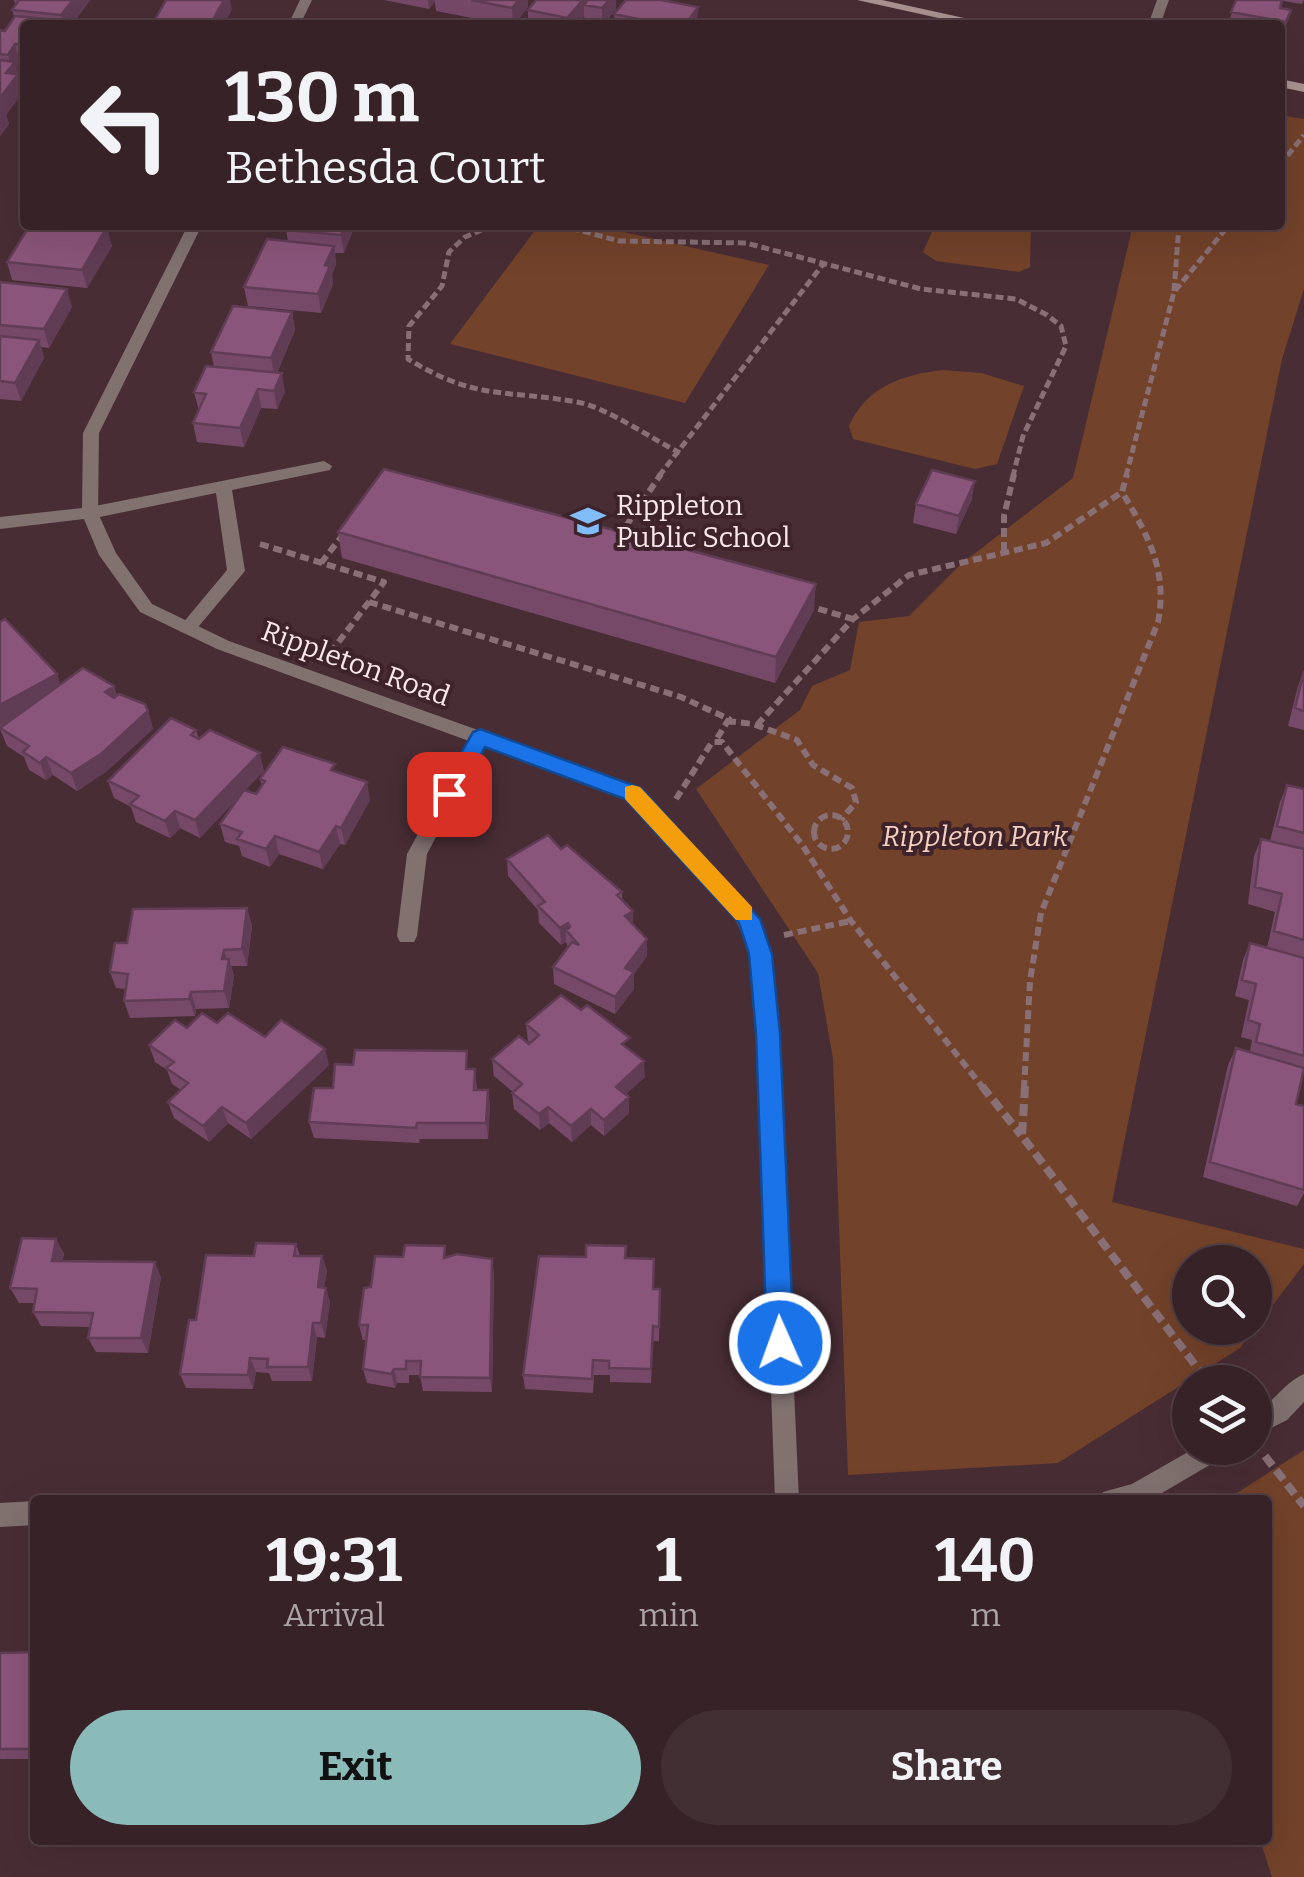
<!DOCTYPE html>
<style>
body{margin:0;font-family:Bitter,serif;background:#422f34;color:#f1f3f6;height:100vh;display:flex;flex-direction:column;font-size:38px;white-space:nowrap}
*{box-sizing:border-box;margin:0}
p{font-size:32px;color:#aaa4a8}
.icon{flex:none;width:55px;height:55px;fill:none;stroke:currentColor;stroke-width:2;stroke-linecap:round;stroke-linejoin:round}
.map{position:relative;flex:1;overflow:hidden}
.panel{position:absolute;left:30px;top:1495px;width:1242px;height:350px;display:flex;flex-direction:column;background:#372228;border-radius:10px;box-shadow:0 10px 40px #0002,0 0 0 2px #513f45}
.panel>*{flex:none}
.top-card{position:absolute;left:20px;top:20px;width:1265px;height:210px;border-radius:10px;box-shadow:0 10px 40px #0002,0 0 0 2px #513f45;background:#372228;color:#f1f3f6;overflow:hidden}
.fabs{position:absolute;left:1172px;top:1245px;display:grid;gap:20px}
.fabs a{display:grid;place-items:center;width:100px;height:100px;border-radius:50%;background:#372228;box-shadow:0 10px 40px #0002,0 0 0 2px #513f45;font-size:50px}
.pin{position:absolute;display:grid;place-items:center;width:85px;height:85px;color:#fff;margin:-42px;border-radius:20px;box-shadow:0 5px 15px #0006}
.me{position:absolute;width:110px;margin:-55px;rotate:358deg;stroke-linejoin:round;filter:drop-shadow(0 0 8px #0008)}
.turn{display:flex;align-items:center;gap:35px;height:210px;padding:0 40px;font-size:45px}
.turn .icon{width:130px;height:130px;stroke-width:2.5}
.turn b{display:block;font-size:70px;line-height:85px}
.eta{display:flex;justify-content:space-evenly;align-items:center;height:170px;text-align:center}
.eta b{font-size:60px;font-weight:700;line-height:70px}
.cta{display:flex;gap:20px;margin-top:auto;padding:20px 40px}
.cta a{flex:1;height:115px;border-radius:60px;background:#8bbbb9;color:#111;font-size:40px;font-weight:700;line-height:115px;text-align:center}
.cta a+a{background:#422f34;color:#f1f3f6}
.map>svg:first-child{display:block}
.green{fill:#73422a;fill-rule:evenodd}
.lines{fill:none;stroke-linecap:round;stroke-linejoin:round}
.path-far2{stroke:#897076;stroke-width:5;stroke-dasharray:8 4;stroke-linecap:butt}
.path-far1{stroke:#897076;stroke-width:6;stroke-dasharray:9 5;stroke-linecap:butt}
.path{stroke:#897076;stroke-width:8;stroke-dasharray:12 6;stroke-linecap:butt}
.lane{fill:#817270;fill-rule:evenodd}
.street{fill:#817270;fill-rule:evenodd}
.secondary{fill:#ab9391;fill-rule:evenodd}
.wall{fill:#774969}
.shaded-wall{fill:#613c55}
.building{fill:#8a557a;stroke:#613c55;stroke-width:2.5}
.route{fill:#1a73e8;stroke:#114b97;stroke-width:2.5}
.slow{fill:#f59e0b}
.labels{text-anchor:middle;stroke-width:8;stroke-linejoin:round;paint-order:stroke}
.poi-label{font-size:28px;fill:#fbe8ec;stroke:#3e232b;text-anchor:start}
.street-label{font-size:28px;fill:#fbe8ec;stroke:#3e232b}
.park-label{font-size:28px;font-style:italic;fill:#f5d0c0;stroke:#3e232b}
</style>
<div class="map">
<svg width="1304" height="1877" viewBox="0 0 1304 1877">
<rect width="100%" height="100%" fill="#492d35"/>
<path class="green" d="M1280,115L1304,119V289L1282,359L1112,1202L1304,1249V1264L1240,1348L1058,1463L848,1475L833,1059L818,973L696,789L800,710L812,686L850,670L859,622L909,616L961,564L1073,478L1133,225H1280ZM1190,1262H1255V1328H1190Z
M539,225H593L769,265L685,403L450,344Z
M935,225H1031L1030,267L1019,272L936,261L923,252Z
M943,370L981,373L1024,386L997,464L975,469L853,439L849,426C867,386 902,375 943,370Z
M1304,1450V1877H1272L1260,1840H1268V1500H1226Z"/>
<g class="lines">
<path class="path-far2" d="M1280,165L1304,135
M493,225L465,237L449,252L442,286L409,326L408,359C477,401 503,389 577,402C606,407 652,439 680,453
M560,225L619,241L746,243L921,289L1016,299L1047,315L1061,326L1066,346L1023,436L1013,476
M1174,291L1179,225
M659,476L824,263
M1126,476L1174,292L1229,225"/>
<path class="path-far1" d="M618,538L661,474
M260,544L384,582L328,656
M1004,551V516L1014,474
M321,563L342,536
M369,602L681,697L729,719L716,740
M805,605L853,619
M727,721L753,724L797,740L813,765L852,788L856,802L841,820
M757,725L853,619L909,575L1046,543L1122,492
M676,799L712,742H722L803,846L851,921L984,1089
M814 832a17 17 0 1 1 34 0a17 17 0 1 1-34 0Z
M784,935L851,921
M1024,1089L1030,981L1041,913L1158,622C1168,571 1148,535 1122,492L1127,474"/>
<path class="path" d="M982,1086L1021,1135
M1025,1086L1022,1136L1208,1382
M1265,1456L1304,1506"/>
<path class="lane" d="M324,461L332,466L330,470L232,490L245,571L194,632H182L179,628L182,624L227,570L216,493L90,519L82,513L90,507Z"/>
<path class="street" d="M300,0H312L300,25H288Z
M1157,0H1169L1160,25H1148Z
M188,225H202L99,433L98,513L116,553L152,604L229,641L640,788L749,905L771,954L778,1034L799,1500H775L758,1034L751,954L734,916L626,798L484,746L427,854L417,936L414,942H400L397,936L407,854L469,741L217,649L140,612L99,555L84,519L0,529V517L82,508L83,433Z
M1304,1374V1402L1287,1420L1255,1436V1413C1274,1402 1285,1382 1304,1374Z
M1195,1448H1229L1225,1456L1150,1500H1100L1103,1492L1132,1484Z
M35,1501V1525L0,1527V1503Z"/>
<path class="secondary" d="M857,0H882L996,25H970Z
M1280,79L1304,84V92L1280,87Z"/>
</g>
<path class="wall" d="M14,0H90L72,25H25V62H20L17,67L23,92L6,115L9,124L0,136V30L5,31L14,17L12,10L16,6Z
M384,0H528V7L514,25H508L436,11L435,2L429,9Z
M536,0H616V9L603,25L585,23L584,16L577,25H528V10Z
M1236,0H1304L1302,4L1283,1L1281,8L1291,10L1281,40L1280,25H1228Z
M614,14L697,25H615Z
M28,225H102V227L112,246L87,288L12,280L7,262L28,228Z
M288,225H355L344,253H335L336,264L332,275L333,284L321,313L248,306L244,287L288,241L286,230Z
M0,282L72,307L49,348L41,347L44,358L21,401L0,399Z
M292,312L295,330L277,373L285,392L277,409L261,408L244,447L197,442L193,423L199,411L194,392L214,367L211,352Z
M972,499L956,534L913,523L916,504Z
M338,532L814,610L775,683L342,558Z
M1304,670V730L1288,726L1298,686Z
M57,674L60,684L114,686L117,696L148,711L153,729L107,771L77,791L53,775L46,780L29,770L24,757L7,746L0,729Z
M196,730L199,739L264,771L245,790L256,794L262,786L260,779L336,771L370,800L345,845L340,844L323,869L279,854L270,867L242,856L239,846L225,842L220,824L240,795L200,838L180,828L170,838L136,822L131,807L114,798L108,781Z
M1287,785L1304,789V1075L1302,1074L1296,1104L1304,1106V1193L1297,1206L1203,1177L1228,1065L1236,1048L1250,1052L1252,1040L1241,1037L1249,1000L1235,996L1243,960L1250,943L1267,948L1275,912L1248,904L1254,856L1261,839L1270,841L1280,802Z
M561,849L622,892V901L633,911V924L647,939V956L634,974V989L615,1014L554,984L553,967L568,948L566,942L561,945L539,923L538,910L508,876L507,859Z
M247,908L252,926L247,966H231L234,976L229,1008L196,1009L195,1016L130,1018L124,1001L126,989L116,988L110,972L127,943Z
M217,1023L265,1037L329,1065L251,1139L228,1123L209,1142L174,1118L168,1102L181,1090L172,1084L167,1070L155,1062L149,1045L187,1028Z
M526,1024L630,1050L645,1077L626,1094L629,1097V1113L604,1136L591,1125L572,1142L549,1123L540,1130L514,1109L512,1093L513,1092L494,1076L492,1059L530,1042L528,1041Z
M469,1069H475L477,1090H488L490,1106L488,1139H420L419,1143L314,1138L309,1122Z
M56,1239L64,1254L62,1261L161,1277L148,1353L96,1352L88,1338L90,1327L41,1326L33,1312L34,1303H19L10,1288Z
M296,1244L300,1256H322L327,1271L324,1287L330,1302L325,1338L317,1337L312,1381H272L269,1373L256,1372L253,1389L186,1388L180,1374L196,1320L254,1256Z
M447,1257L492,1259L494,1274L492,1392L423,1391L420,1375H409V1383H397L395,1388L367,1383L363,1369L366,1340H363L359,1325L371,1287Z
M626,1258L653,1289H660L659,1341H653L651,1383L610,1382V1375H594L593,1393L525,1389L523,1375Z
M35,1652V1759H0V1653Z"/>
<path class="shaded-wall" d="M73,0H90L72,25H64L61,15Z
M224,0H230L232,10L224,25H210Z
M428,0H435V2L429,9Z
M519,0H528V7L513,25L512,8Z
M583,0H592L584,5V16L577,25H567V18Z
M609,0H616V9L602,25V8Z
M698,7L697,25H685Z
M15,44L20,62L17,67L23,92L6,115L9,124L0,136V98L6,73L11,67L8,55Z
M345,225H355L344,253L341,235Z
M107,227L112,246L87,288L82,270Z
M334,246L336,264L332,275L333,284L321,313L318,294L325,265Z
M67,289L72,307L49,348L44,329Z
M292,312L295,330L275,377L271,358Z
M39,340L44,358L21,401L15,383Z
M282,373L285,392L277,409L274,391Z
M258,389L261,408L244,447L240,428Z
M975,481L972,499L956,534L959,516Z
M816,584L814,610L775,683L776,657Z
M57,674L63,692L0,727V705Z
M114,686L119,704L105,692Z
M148,711L153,729L107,771L77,791L71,773Z
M260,753L264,771L200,838L195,820Z
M46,757L53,775L46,780L40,763Z
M367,782L370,800L345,845L341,828Z
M175,811L180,828L170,838L165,821Z
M336,826L340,844L323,869L319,852Z
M275,836L279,854L270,867L266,849Z
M247,908L252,926L247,966L242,949Z
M633,911V929L625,916Z
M568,923V932L566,930V942L561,945L560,928Z
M647,939V956L634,974V989L615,1014V997L625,968Z
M224,950L228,964L229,959L234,976L229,1008L224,991L222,959Z
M191,992L196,1009L195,1016L189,999Z
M325,1049L329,1065L251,1139L246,1123Z
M644,1061L645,1077L616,1103V1087Z
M488,1090L490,1106L488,1139L486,1123Z
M629,1097V1113L604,1136V1120Z
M222,1107L228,1123L209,1142L203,1126Z
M548,1107L549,1123L540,1130L539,1114Z
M591,1109V1125L572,1142L571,1126Z
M56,1239L64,1254L60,1276L52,1261Z
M322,1256L327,1271L322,1302L318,1287Z
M492,1259L494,1274L492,1392L490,1378Z
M155,1262L161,1277L148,1353L141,1338Z
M326,1288L330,1302L325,1338L321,1323Z
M313,1323L317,1337L312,1381L308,1367Z
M250,1358L256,1372L253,1389L248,1375Z
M394,1369L397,1383L395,1388L391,1374Z"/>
<path class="building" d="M19,0H73L61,15L12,10Z
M166,0H224L210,25L153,23Z
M471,0H519L512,8Z
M536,0H583L567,18L528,10Z
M588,0H609L602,8L584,5Z
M626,0H661L698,7L685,25H667L614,14Z
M1236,0H1282L1280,8L1291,10L1286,22L1231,12Z
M15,16L57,20L53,25H25V45L15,44L8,55L0,54V30L5,31Z
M0,60L15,62L6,73L18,74L0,98Z
M30,225H86L107,227L82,270L7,262Z
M288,225H345L341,235L286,230Z
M267,239L334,246L325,265L330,266L318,294L244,287Z
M0,282L67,289L44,329L0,325Z
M233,306L292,312L271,358L211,352Z
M0,336L39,340L15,383L0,381Z
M206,366L282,373L274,391L258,389L240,428L193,423L206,394L194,392Z
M384,469L816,584L776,657L338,532Z
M932,470L975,481L959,516L916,504Z
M5,619L57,674L0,705V622Z
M83,668L114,686L105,692L114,698L119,694L145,704L148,711L101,754L71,773L46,757L40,763L23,752L29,746L0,728Z
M1304,671V711L1295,708Z
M171,718L196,730L191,735L199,739L210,730L260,753L195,820L175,811L165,821L130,804L139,796L108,781Z
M283,747L335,764L331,770L367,782L341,828L336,826L319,852L275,836L266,849L237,839L242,832L220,824L244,790L256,794L265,781L260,779Z
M1287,785L1304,789V833L1277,826Z
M548,835L561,849L567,845L622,892L617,895L633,911L625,916L647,939L625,968L634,972L615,997L553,967L572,942L579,945L566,930L570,927L568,923L560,928L538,906L545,902L507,859Z
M1261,839L1304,849V940L1274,931L1282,894L1255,887Z
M247,908L242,949L224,950L222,959H229L224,991L191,992L189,999L124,1001L128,974L110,972L115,943H127L133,909Z
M1250,943L1304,958V1056L1256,1042L1260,1024L1248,1020L1256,984L1242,980Z
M561,995L581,1010L587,1005L630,1038L622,1044L644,1061L616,1087L629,1097L604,1120L591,1109L571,1126L548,1107L539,1114L512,1093L522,1084L492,1059L519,1036L529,1044L539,1035L526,1024Z
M202,1013L217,1023L228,1013L265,1037L281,1020L325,1049L246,1123L222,1107L203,1126L168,1102L188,1083L166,1068L174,1062L149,1045L175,1020L187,1028Z
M1236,1048L1304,1068L1296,1104L1304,1106V1190L1210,1162Z
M355,1050L467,1051L466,1069H475L474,1090H488L486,1123H417L416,1128L309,1122L314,1088H333L335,1064L353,1065Z
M22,1238L56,1239L52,1261L155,1262L141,1338H88L93,1313L33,1312L37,1289L10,1288Z
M256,1243L296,1244L294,1256H322L318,1287L326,1288L321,1323H313L308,1367H267L268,1359L250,1358L248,1375L180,1374L189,1320H196L206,1255L254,1256Z
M405,1245L445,1246L444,1258L457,1254L492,1259L490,1378L420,1377L421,1361H406V1369H394L391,1374L363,1369L368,1325H359L364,1288L371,1287L375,1256L403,1257Z
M586,1245L626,1246L625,1258L654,1259L653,1289H660L659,1327L653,1326L651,1369L609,1368V1361L593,1360L592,1379L523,1375L539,1256L586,1257Z
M35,1652V1749H0V1653Z"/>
<path class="route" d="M480,729L641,788L760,919L772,954L780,1034L794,1343L790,1352L780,1355L771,1352L767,1343L756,1034L749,954L739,923L625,799L485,747L457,799H441L438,794L473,732Z"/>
<path class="slow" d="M632,785L640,787L752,907V920H736L625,799V787Z"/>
<defs>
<g id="school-bare" transform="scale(2.7)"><path d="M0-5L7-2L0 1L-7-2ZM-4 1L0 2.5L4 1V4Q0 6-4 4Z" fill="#81bdfa" stroke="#3e232b" stroke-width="2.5" paint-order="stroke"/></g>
</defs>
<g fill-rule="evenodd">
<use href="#school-bare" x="588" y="521"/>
</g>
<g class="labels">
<g class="poi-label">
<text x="616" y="515">Rippleton<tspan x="616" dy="32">Public School</tspan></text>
</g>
<g class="street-label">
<text transform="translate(356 663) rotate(20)" y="10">Rippleton Road</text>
</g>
<g class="park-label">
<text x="975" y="846">Rippleton Park</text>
</g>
</g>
</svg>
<div class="fabs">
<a><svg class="icon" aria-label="search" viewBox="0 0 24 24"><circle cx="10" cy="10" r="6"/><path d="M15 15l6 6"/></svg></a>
<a><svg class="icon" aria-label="layers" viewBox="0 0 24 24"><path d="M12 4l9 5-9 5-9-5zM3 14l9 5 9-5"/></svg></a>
</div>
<div class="pin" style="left:449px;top:794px;background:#d93025"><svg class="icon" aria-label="arrive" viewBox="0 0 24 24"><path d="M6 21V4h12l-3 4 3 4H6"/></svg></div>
<svg class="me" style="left:780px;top:1343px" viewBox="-20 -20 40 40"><circle r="17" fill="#1a73e8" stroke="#fff" stroke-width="3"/><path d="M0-11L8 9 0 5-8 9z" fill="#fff"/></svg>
<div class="top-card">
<div class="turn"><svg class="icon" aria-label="left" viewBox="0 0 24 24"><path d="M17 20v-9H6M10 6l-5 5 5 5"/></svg><div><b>130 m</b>Bethesda Court</div></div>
</div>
<section class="panel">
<div class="eta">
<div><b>19:31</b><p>Arrival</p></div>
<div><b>1</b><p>min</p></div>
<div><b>140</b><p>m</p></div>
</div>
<div class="cta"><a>Exit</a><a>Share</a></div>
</section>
</div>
